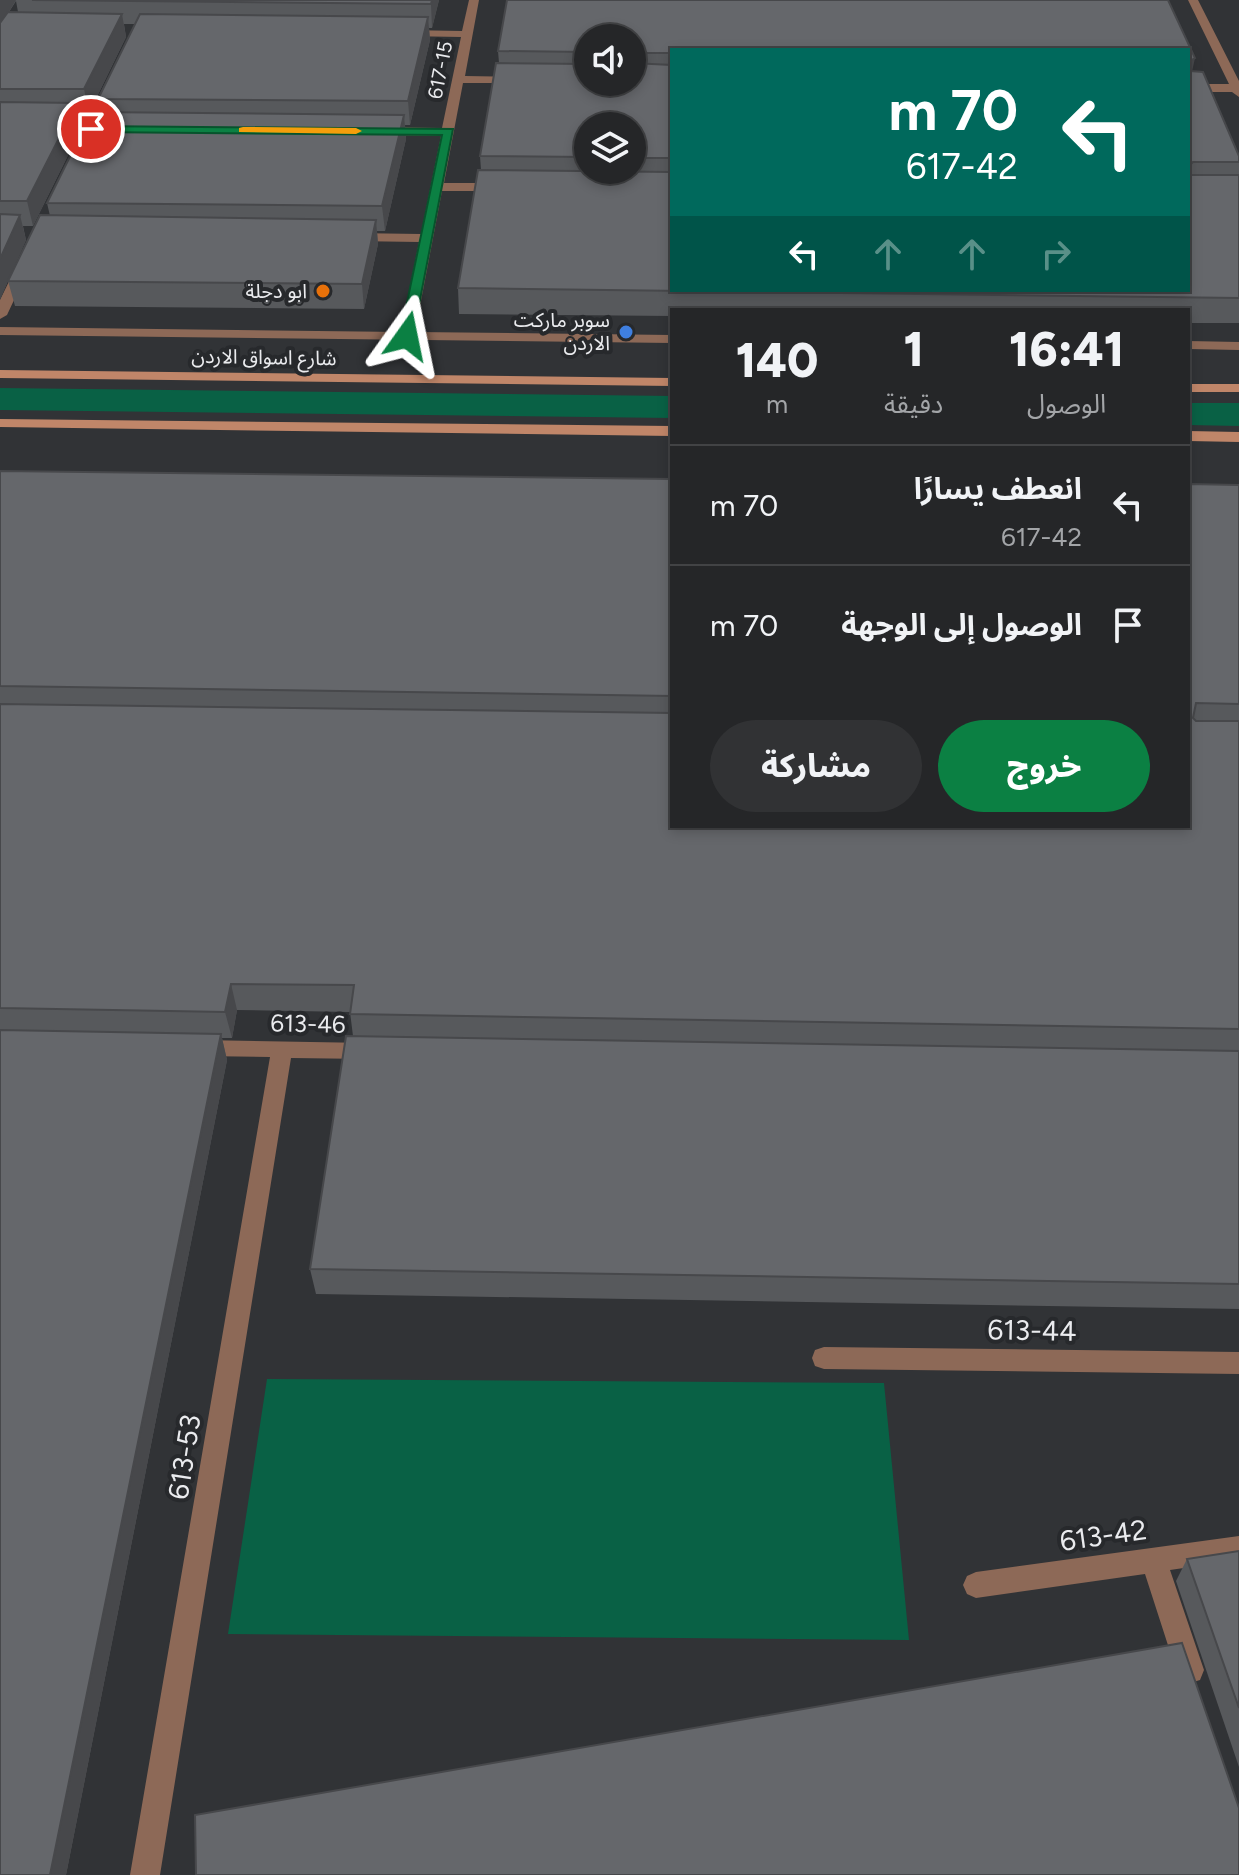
<!DOCTYPE html>
<html lang="ar">
<meta charset="utf-8">
<style>
body{margin:0;font-family:Figtree,"Noto Sans Arabic",sans-serif;background:#313234;color:#f1f3f6;direction:rtl;height:100vh;display:flex;flex-direction:column;font-size:30px;white-space:nowrap}
*{box-sizing:border-box;margin:0}
p{font-size:26px;color:#a3a5a8}
.icon{flex:none;width:44px;height:44px;fill:none;stroke:currentColor;stroke-width:2;stroke-linecap:round;stroke-linejoin:round}
.map{position:relative;flex:1;overflow:hidden;direction:ltr}
.sheet{position:absolute;left:670px;top:308px;width:520px;height:520px;display:flex;flex-direction:column;background:#252628;border-radius:0px;box-shadow:0 4px 12px #0003,0 0 0 2px #424345;direction:rtl}
.sheet>*{flex:none}
.banner{position:absolute;left:670px;top:48px;width:520px;height:244px;border-radius:0px;box-shadow:0 4px 12px #0003,0 0 0 2px #424345;direction:rtl;background:#00695c;color:#fff;overflow:hidden}
.controls{position:absolute;left:574px;top:24px;display:grid;gap:16px}
.controls a{display:grid;place-items:center;width:72px;height:72px;border-radius:50%;background:#252628;box-shadow:0 4px 12px #0003,0 0 0 2px #424345;font-size:40px}
.pin{position:absolute;display:grid;place-items:center;width:68px;height:68px;color:#fff;margin:-34px;border:4px solid #fff;border-radius:50%;box-shadow:0 2px 8px #0007}
.me{position:absolute;width:88px;margin:-44px;rotate:12deg;stroke-linejoin:round;filter:drop-shadow(0 0 6px #0008)}
.turn{display:flex;align-items:center;gap:28px;height:168px;padding:0 40px;font-size:36px}
.turn .icon{width:104px;height:104px;stroke-width:2.5}
.turn b{display:block;font-size:56px;line-height:68px}
.lanes{display:flex;align-items:center;height:76px;padding:0 40px;background:#0003;justify-content:center;gap:40px;direction:ltr}
.lanes .off{opacity:.35}
.eta{display:flex;justify-content:space-evenly;align-items:center;height:136px;text-align:center}
.eta b{font-size:48px;font-weight:800;line-height:56px}
.primary-button{display:flex;gap:16px;margin-top:auto;padding:16px 40px}
.primary-button a{flex:1;height:92px;border-radius:48px;background:#0b8043;color:#fff;font-size:32px;font-weight:800;line-height:92px;text-align:center}
.primary-button a+a{background:#313234;color:#f1f3f6}
ul{padding:0;list-style:none}
li{display:flex;align-items:center;gap:24px;height:120px;padding:0 40px;border-top:2px solid #424345}
li div{flex:1}
li b{display:block;font-size:30px}
li em{font-style:normal}
.map>svg:first-child{display:block}
.green{fill:#096145}
.lines{fill:none;stroke-linecap:round;stroke-linejoin:round}
.minor{fill:#8d6957;fill-rule:evenodd}
.secondary{fill:#c08669;fill-rule:evenodd}
.wall{fill:#57595c;fill-rule:evenodd}
.shaded-wall{fill:#47484b}
.building{fill:#65676b;stroke:#47484b;stroke-width:2}
.route{fill:#0b8043;stroke:#07532c;stroke-width:2}
.slow{fill:#f59e0b}
.food-dot{fill:#e8710a;stroke:#27292c;stroke-width:3}
.shop-dot{fill:#3f7fe0;stroke:#27292c;stroke-width:3}
.labels{text-anchor:middle;stroke-width:8;stroke-linejoin:round;paint-order:stroke}
.far-street-label{font-size:20px;fill:#eaebee;stroke:#27292c}
.far-poi-label{font-size:20px;fill:#eaebee;stroke:#27292c;text-anchor:end}
.street-label{font-size:24px;fill:#eaebee;stroke:#27292c}
.near-street-label{font-size:28px;fill:#eaebee;stroke:#27292c}
</style>
<div class="map">
<svg width="1239" height="1875" viewBox="0 0 1239 1875">
<rect width="100%" height="100%" fill="#313336"/>
<path class="green" d="M0,388L672,396V418L0,410Z
M1188,403H1239V426L1188,425Z
M267,1379L884,1383L909,1640L228,1634Z"/>
<g class="lines">
<path class="minor" d="M469,0H479L465,76L519,77L525,80L519,83H463L444,183H502L508,187L502,191H442L415,332L672,335V343L0,335V327L401,332L419,242L352,241L345,237L352,233L421,234L441,136L379,135L373,131L379,127L442,128L461,37L404,36L398,33L404,30L462,31Z
M1188,0H1198L1239,81V97L1232,92H1188V84H1229Z
M0,115L96,116L102,120L96,124L0,123Z
M17,265L29,268L7,315L0,319V300Z
M1188,341L1239,342V350L1188,349Z
M200,1040L368,1043L375,1045L379,1051L375,1057L368,1059L291,1058L160,1875H130L270,1057L200,1056L193,1054L189,1048L193,1042Z
M824,1347L1239,1352V1374L824,1369L815,1366L812,1358L815,1350Z
M1239,1536V1560L1170,1570L1204,1670L1200,1680L1190,1683L1180,1680L1176,1670L1145,1574L976,1598L967,1594L963,1585L967,1576L976,1572Z"/>
<path class="secondary" d="M0,370L672,378V386L0,378Z
M1188,384H1239V392H1188Z
M0,419L672,426V436L0,427Z
M1188,431L1239,432V442L1188,441Z"/>
</g>
<path class="wall" d="M0,0H439L432,28H429L430,40L410,125H405L406,139L385,231H377L378,244L364,309L15,306L8,281L50,216L47,203L101,113L98,99L135,24H124L126,37L89,113H79L82,127L33,226H23L26,240L0,299ZM16,1L18,12H9Z
M507,0L1192,71L1239,156V323H1188V310H672V316L459,314L458,288L481,170L480,156L499,63L498,51ZM588,38H632V82H588ZM672,50L1188,290H672ZM588,126H632V170H588Z
M0,471L672,479V826L1188,484L1239,485V1309L316,1294L310,1269L353,1036L350,1012L237,1010L232,1038H222L227,1060L66,1875H0Z
M1239,1551V1767L1176,1581L1187,1559Z"/>
<path class="shaded-wall" d="M0,0H16L0,27Z
M432,0H439L432,28L431,4Z
M122,14L126,37L89,113L84,89Z
M428,17L430,40L410,125L408,101Z
M1195,58L1190,81V61Z
M77,103L82,127L33,226L27,201Z
M404,115L406,139L385,231L382,206Z
M20,215L26,240L0,299V259Z
M376,220L378,244L364,309L362,284Z
M231,984L237,1010L232,1038L225,1012Z
M221,1034L227,1060L66,1875H50Z"/>
<path class="building" d="M32,0H432L431,4Z
M507,0H1168L1195,58L1190,61L1191,71L1203,72L1239,156V162H1193L1190,165L1191,175H1239V298L458,288L478,170L672,172V290H1188V50H672V53H632V38H588V52L498,51Z
M8,12L122,14L84,89H0V23Z
M140,14L428,17L408,101L98,99Z
M496,63L588,64V82H632V63L672,65V158H632V126H588V157L480,156Z
M0,102L77,103L27,201H0Z
M92,112L404,115L382,206L47,203Z
M0,214L20,215L0,259Z
M40,215L376,220L362,284L8,281Z
M0,471L672,479V696L0,686Z
M1188,484L1239,485V704L1196,703L1193,718L1196,721H1239V1029L350,1014L354,985L231,984L225,1012L0,1008V704L672,713V826H1188Z
M0,1030L221,1034L50,1875H0Z
M346,1036L1239,1051V1284L310,1269Z
M1239,1551V1708L1187,1559Z
M1182,1643L1239,1808V1875H196L195,1815Z"/>
<path class="route" d="M87,126L453,129L413,336L407,340L400,336L442,135L91,132L85,129Z"/>
<path class="slow" d="M243,127L356,128L362,131L356,134L239,132V128Z"/>
<circle class="food-dot" cx="323" cy="291" r="8"/>
<circle class="shop-dot" cx="626" cy="332" r="8"/>
<g class="labels">
<g class="far-street-label">
<text transform="translate(440 70) rotate(-79)" y="7">617-15</text>
<text transform="translate(264 357) rotate(1)" y="7">شارع اسواق الاردن</text>
</g>
<g class="far-poi-label">
<text x="307" y="298">ابو دجلة</text>
<text x="610" y="327">سوبر ماركت<tspan x="610" dy="23">الاردن</tspan></text>
</g>
<g class="street-label">
<text transform="translate(308 1024) rotate(1)" y="8">613-46</text>
</g>
<g class="near-street-label">
<text transform="translate(1032 1330) rotate(1)" y="10">613-44</text>
<text transform="translate(184 1457) rotate(-81)" y="10">613-53</text>
<text transform="translate(1103 1535) rotate(-8)" y="10">613-42</text>
</g>
</g>
</svg>
<div class="controls">
<a><svg class="icon" aria-label="sound" viewBox="0 0 24 24"><path d="M4 9h4l5-4v14l-5-4H4zM17 9q2 3 0 6"/></svg></a>
<a><svg class="icon" aria-label="layers" viewBox="0 0 24 24"><path d="M12 4l9 5-9 5-9-5zM3 14l9 5 9-5"/></svg></a>
</div>
<div class="pin" style="left:91px;top:129px;background:#d93025"><svg class="icon" aria-label="arrive" viewBox="0 0 24 24"><path d="M6 21V4h12l-3 4 3 4H6"/></svg></div>
<svg class="me" style="left:407px;top:336px" viewBox="-20 -20 40 40"><path d="M0-17L14 15 0 8-14 15z" fill="#0b8043" stroke="#fff" stroke-width="4"/></svg>
<div class="banner">
<div class="turn"><svg class="icon" aria-label="left" viewBox="0 0 24 24"><path d="M17 20v-9H6M10 6l-5 5 5 5"/></svg><div><b>70 m</b>617-42</div></div>
<div class="lanes"><svg class="icon" aria-label="left" viewBox="0 0 24 24"><path d="M17 20v-9H6M10 6l-5 5 5 5"/></svg><svg class="icon off" aria-label="ahead" viewBox="0 0 24 24"><path d="M12 20V5M6 11l6-6 6 6"/></svg><svg class="icon off" aria-label="ahead" viewBox="0 0 24 24"><path d="M12 20V5M6 11l6-6 6 6"/></svg><svg class="icon off" aria-label="right" viewBox="0 0 24 24"><path d="M7 20v-9h11M14 6l5 5-5 5"/></svg></div>
</div>
<section class="sheet">
<div class="eta">
<div><b>16:41</b><p>الوصول</p></div>
<div><b>1</b><p>دقيقة</p></div>
<div><b>140</b><p>m</p></div>
</div>
<ul>
<li><svg class="icon" aria-label="left" viewBox="0 0 24 24"><path d="M17 20v-9H6M10 6l-5 5 5 5"/></svg><div><b>انعطف يسارًا</b><p>617-42</p></div><em>70 m</em></li>
<li><svg class="icon" aria-label="arrive" viewBox="0 0 24 24"><path d="M6 21V4h12l-3 4 3 4H6"/></svg><div><b>الوصول إلى الوجهة</b></div><em>70 m</em></li>
</ul>
<div class="primary-button"><a>خروج</a><a>مشاركة</a></div>
</section>
</div>
